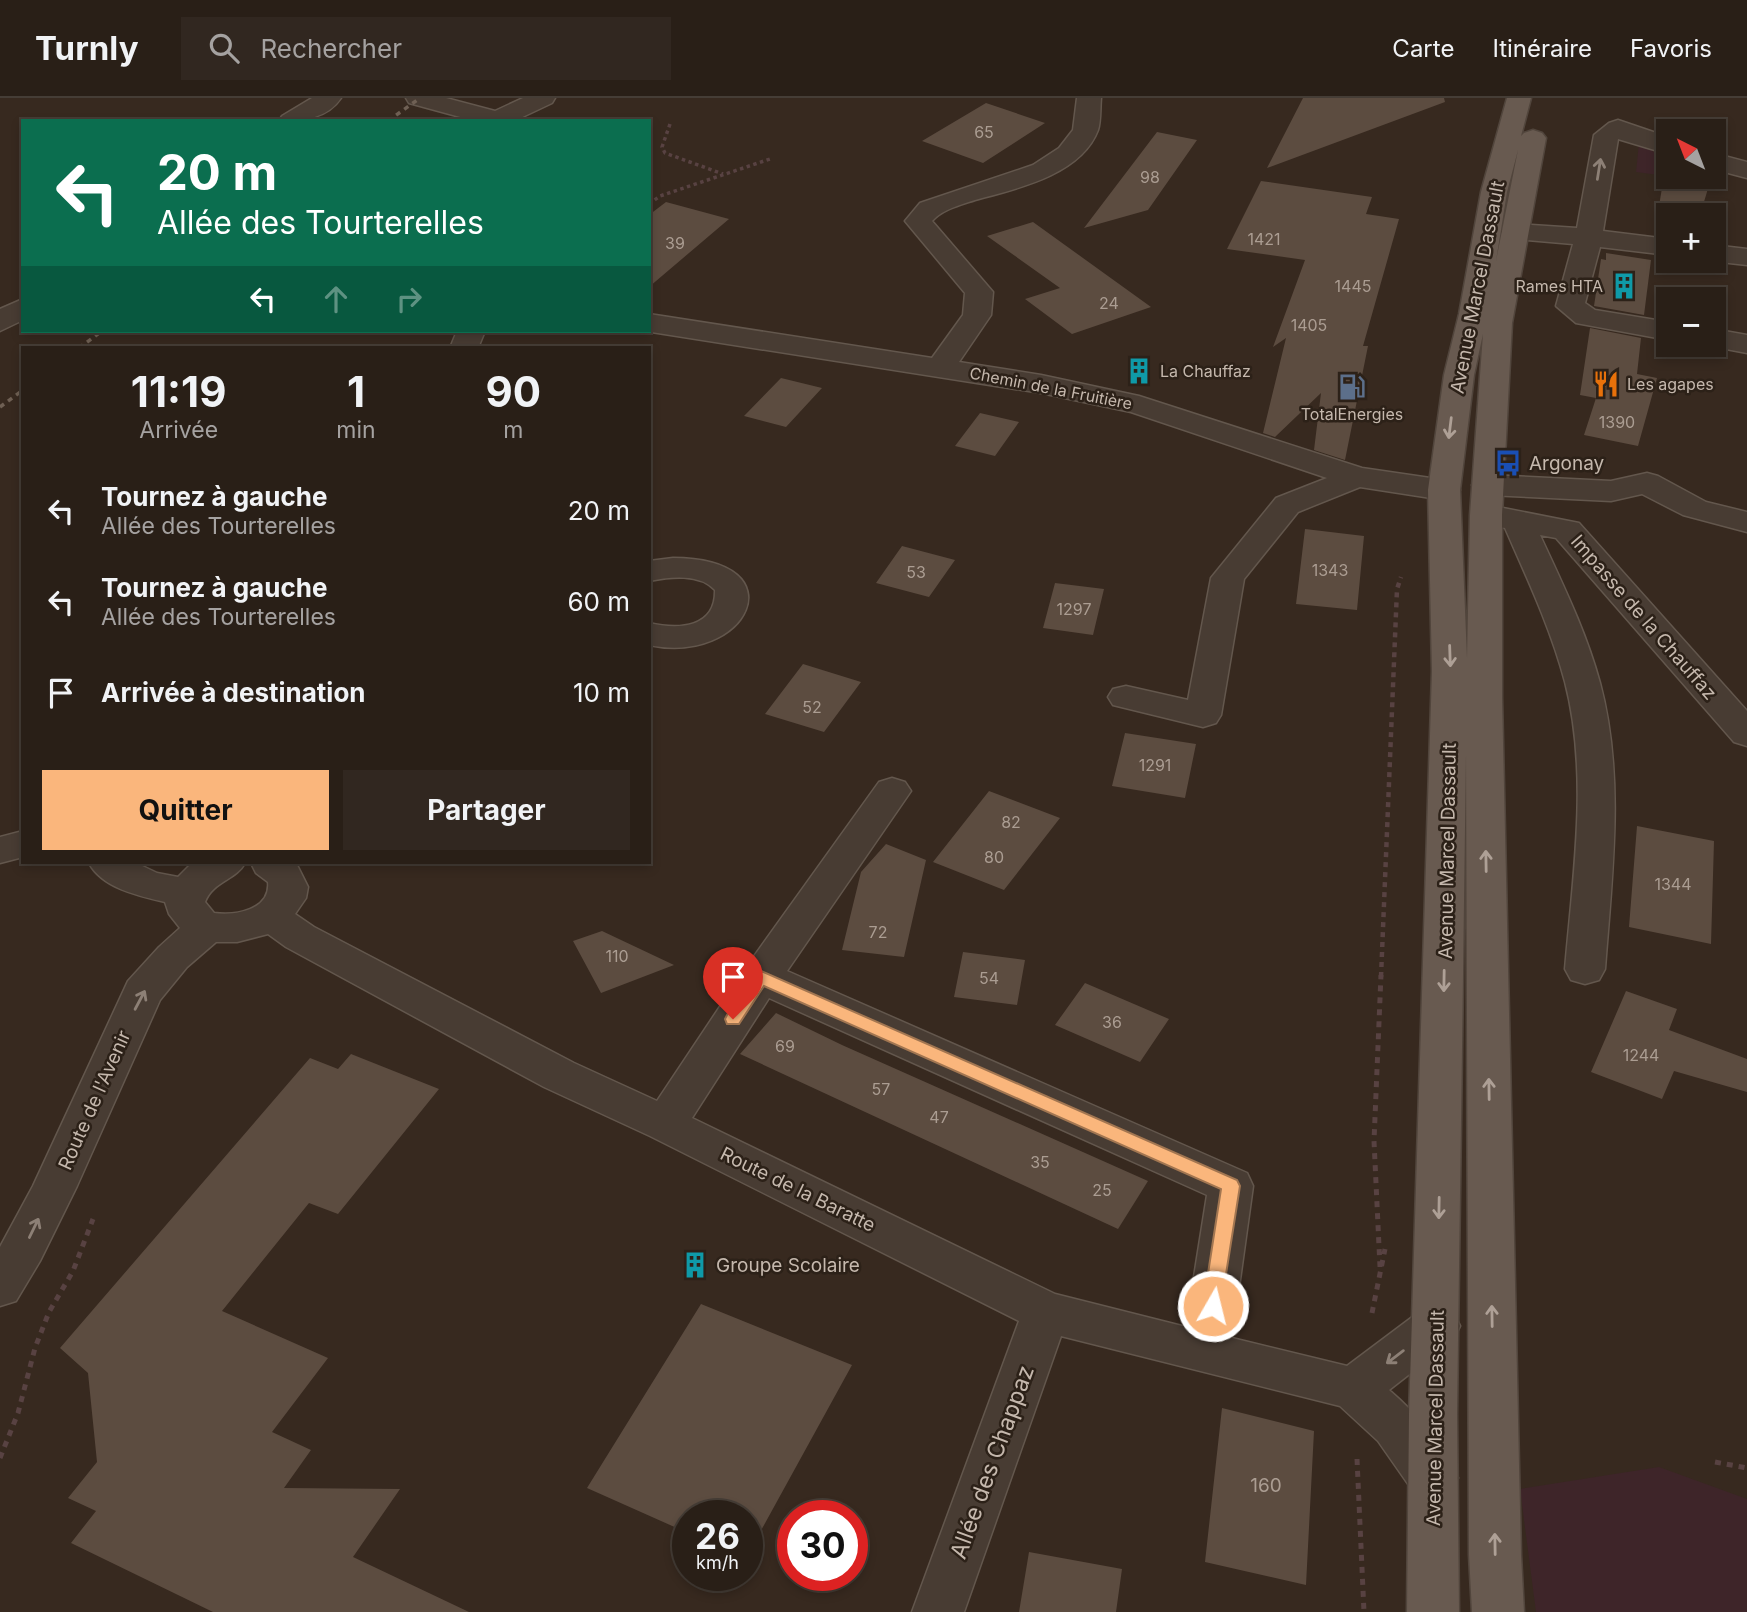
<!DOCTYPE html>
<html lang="fr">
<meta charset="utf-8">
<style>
body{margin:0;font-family:Inter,sans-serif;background:#312720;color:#f1f3f6;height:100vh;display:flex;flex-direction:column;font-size:26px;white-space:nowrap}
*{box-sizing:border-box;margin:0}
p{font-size:23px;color:#a5a2a1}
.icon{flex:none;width:38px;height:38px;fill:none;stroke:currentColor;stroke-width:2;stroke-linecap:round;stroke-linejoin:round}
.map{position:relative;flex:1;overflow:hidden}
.details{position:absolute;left:21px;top:248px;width:630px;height:518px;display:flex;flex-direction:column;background:#291f17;border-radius:0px;box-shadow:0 4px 10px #0003,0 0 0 2px #453d36}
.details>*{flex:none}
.top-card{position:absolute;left:21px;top:21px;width:630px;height:214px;border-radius:0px;box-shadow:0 4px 10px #0003,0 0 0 2px #453d36;background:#0b6e4f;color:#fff;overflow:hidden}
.needle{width:46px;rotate:318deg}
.controls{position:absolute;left:1656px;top:21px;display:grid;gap:14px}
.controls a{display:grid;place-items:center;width:70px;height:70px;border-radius:0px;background:#291f17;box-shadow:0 4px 10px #0003,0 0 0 2px #453d36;font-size:35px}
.speed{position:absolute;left:672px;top:1402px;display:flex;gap:14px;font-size:35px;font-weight:700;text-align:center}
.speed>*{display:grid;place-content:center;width:91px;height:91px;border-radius:50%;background:#291f17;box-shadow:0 4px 10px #0003,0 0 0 2px #453d36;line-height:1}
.speed small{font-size:18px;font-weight:400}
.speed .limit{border:10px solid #d22;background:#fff;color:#111}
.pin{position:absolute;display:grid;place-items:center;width:60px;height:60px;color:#fff;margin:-72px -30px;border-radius:50% 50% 50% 0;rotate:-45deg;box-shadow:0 0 7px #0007}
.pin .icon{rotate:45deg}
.me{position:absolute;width:77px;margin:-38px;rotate:8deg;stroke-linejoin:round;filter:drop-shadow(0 0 5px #0008)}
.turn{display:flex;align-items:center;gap:24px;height:147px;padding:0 21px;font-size:32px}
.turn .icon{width:91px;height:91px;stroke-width:2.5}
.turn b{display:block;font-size:49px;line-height:60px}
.lanes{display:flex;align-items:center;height:66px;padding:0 21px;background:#0003;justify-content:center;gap:35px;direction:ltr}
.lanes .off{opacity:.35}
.eta{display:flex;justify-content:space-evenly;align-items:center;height:119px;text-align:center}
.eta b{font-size:42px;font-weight:700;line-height:49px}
.action{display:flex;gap:14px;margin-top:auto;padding:14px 21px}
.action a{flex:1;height:80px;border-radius:0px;background:#fab67c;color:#111;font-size:28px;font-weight:700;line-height:80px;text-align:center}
.action a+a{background:#312720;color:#f1f3f6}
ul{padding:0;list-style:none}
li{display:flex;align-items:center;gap:21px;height:91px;padding:0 21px}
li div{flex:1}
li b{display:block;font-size:26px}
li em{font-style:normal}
header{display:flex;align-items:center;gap:42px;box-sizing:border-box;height:98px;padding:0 35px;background:#291f17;border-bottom:2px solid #453d36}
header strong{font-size:33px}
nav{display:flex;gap:38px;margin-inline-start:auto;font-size:24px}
.search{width:490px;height:63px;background:#312720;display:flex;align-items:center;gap:18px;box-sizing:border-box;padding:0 24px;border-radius:0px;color:#a5a2a1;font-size:26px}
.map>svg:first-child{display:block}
.green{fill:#3e2529}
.building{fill:#5c4c40}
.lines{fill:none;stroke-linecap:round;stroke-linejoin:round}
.minor-casing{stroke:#63574d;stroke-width:3}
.major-casing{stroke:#51453c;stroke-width:3}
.path-far2{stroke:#584242;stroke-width:3.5;stroke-dasharray:3.5 3.5;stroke-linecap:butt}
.path-far1{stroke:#584242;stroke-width:4.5;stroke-dasharray:5 5;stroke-linecap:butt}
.path{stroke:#584242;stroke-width:5;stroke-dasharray:6 6;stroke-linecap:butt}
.minor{fill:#483c33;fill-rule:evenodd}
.major{fill:#685a50;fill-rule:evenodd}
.rail{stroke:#6f6054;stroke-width:3.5;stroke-dasharray:5 5;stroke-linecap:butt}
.oneway{stroke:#8d8076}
.oneway2{stroke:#aea096}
.route{fill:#fab67c;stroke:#a27651;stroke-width:2}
.labels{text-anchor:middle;stroke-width:5;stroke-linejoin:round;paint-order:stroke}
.number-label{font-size:16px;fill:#ab9d92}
.far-poi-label{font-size:16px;fill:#c5b8ad;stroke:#2c2118;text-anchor:start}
.far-street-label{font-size:16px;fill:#c5b8ad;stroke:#2c2118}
.street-label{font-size:19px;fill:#c5b8ad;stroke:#2c2118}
.poi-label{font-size:19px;fill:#c5b8ad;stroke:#2c2118;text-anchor:start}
.near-number-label{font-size:19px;fill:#ab9d92}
.near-street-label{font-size:23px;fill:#c5b8ad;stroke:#2c2118}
</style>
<header>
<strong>Turnly</strong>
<div class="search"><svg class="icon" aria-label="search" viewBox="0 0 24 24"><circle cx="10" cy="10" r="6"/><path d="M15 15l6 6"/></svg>Rechercher</div>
<nav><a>Carte</a><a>Itinéraire</a><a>Favoris</a></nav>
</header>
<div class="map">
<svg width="1747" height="1514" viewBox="0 0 1747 1514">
<rect width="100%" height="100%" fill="#37291f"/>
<path class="green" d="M1619,40L1645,43L1656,57L1658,77L1636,74L1639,45L1617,42Z
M1659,1369L1747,1401V1514H1536L1520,1391Z"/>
<path class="building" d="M1303,0H1444L1445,4L1267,70Z
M986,5L1045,25L983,65L922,43Z
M1157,34L1197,42L1148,112L1084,130Z
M1664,78L1710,84L1700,117H1668V134L1655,132Z
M1261,83L1372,99L1366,116L1399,121L1363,248H1368L1345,362L1314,352L1321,295L1275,339L1263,335L1286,240L1273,249L1305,162L1227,151Z
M666,104L729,121L649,189V117Z
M1033,124L1151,209L1072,236L1025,201L1060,190L987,138Z
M1606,155L1651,162L1644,217L1594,208L1601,161L1606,162Z
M1590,230L1641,240L1637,276L1657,280L1638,348L1584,337L1596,300L1580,297Z
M781,280L822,290L786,329L744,318Z
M980,315L1019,324L995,358L955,348Z
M1305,431L1364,438L1357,512L1296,506Z
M902,448L955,462L929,499L876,485Z
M1055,485L1104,491L1093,537L1043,530Z
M803,566L861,584L824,634L765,616Z
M1125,635L1196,646L1185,700L1112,688Z
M989,693L1060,720L1004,792L933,764Z
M1637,728L1714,743L1711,846L1629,829Z
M886,746L926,762L904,859L842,852L861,774Z
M602,833L674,867L601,895L573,843Z
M963,854L1025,862L1017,907L954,899Z
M1085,885L1169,921L1140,964L1055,927Z
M1626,893L1677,911L1669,932L1747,961V994L1674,973L1662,1001L1591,974Z
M776,915L842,947L1148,1083L1118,1131L740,956Z
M351,956L439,991L338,1116L309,1105L222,1213L328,1260L272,1334L311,1352L284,1390L400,1391L353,1459L469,1514H213L71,1445L96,1413L68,1400L97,1364L88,1275L60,1250L310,960L338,971Z
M701,1206L852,1267L747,1458V1418H688V1435L587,1390Z
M1222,1310L1314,1333L1306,1487L1205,1464Z
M1029,1454L1122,1471L1116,1514H1019Z"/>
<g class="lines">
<g class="minor-casing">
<path id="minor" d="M312,0H341C327,21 302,23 279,23L282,18Z
M406,0H446L495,13L523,0H555L552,5L514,23H475L409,5Z
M1077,0H1101C1100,10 1101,23 1098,32C1081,77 1016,91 975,102C960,107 943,111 932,123L993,194L991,217L959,264L1041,277L1139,298L1362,370L1444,382L1455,385L1460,392L1455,399L1444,402L1360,389L1298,414L1244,481L1221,617L1216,625L1203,629L1113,607L1108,599L1113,591L1126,588L1188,602L1211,480L1276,400L1327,380L1131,314L1041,295L645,233H649V216L932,260L963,217L965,195L905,123L920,105L1033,67L1059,50L1073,32Z
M1618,22L1668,39V56L1618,41L1603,133L1668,141V157L1600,149L1585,205L1595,212L1668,224V242L1576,225L1556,208L1573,146L1505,140L1501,134L1505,128L1515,126L1577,130L1594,37L1609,25Z
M1713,55L1747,64V80L1713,71Z
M1713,147L1747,151V167L1711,163H1713Z
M23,201V222L0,233V211Z
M1713,231L1747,237V255L1705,247H1713Z
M457,233H485L478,250H450Z
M1647,375L1658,378L1706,404L1747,414V434L1683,417L1642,396L1611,403L1488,397L1477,394L1472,387L1477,380L1488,377L1611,383Z
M1498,409L1579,425L1747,613V648L1734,644L1556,440L1540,437C1562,485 1586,533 1600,585C1625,678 1612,777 1605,871L1599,882L1585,886L1571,882L1565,871C1573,777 1589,677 1565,584C1551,531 1527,480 1505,430L1487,426L1482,419L1487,412Z
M673,460C801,461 747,568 649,547V525C679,532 716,530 715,492C699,475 670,479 649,483V463Z
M892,680L905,684L911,693L787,873L1247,1075L1253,1088L1232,1240L1347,1268L1419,1214L1436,1208L1453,1214L1460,1228L1453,1242L1389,1292C1417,1316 1442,1346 1458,1380L1451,1396L1433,1402L1415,1396L1378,1343L1340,1308L1061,1238L964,1514H912L1019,1223L650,1038L544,989L286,849L268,836L237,844H216L187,869L160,902L77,1088L40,1163L16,1203L0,1208V1149L33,1088L128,883L159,849L180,830L169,816L165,804C139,798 102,790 89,765H136L157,775L178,779L192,765H245C236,782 213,783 205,804L214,815C235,818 271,812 268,784L256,775L251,765H296L308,789L306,800L295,816L314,829L574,965L657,1003L747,868L879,684ZM769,900L1207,1097L1186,1229L1055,1196L692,1020Z
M23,733V759L0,765V739Z"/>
</g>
<g class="major-casing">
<path id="major" d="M1507,0H1531L1521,38L1524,35L1533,32L1542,35L1546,40L1512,225L1502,417V599L1521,1457L1524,1514H1472L1469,1457L1466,657L1457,1316L1459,1514H1407L1409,1316L1432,573L1428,392L1444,277L1459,216L1481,94ZM1518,52L1496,163L1507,94ZM1483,236L1470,417L1467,560L1460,392L1474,277Z"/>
</g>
<path class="path-far2" d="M670,26L662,49L665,55L723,76
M649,106L660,98L770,61"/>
<path class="path-far1" d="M1381,879L1397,491L1401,479"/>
<path class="path" d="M1380,1169L1374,1043L1381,877
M1372,1215L1385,1151
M0,1360L18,1315L35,1250L49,1214L73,1173L93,1121
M1357,1361L1364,1514
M1715,1364L1747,1370"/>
<use href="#minor" class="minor"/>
<use href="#major" class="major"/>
<path class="rail" d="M388,23L420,0
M79,250L102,233
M0,309L23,292"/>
</g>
<defs><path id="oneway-shaft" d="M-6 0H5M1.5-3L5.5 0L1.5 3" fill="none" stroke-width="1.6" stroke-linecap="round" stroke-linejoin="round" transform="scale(1.75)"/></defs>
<g class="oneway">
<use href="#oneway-shaft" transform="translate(1599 71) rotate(-81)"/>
<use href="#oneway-shaft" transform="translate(140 902) rotate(-62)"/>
<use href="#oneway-shaft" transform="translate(34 1130) rotate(-64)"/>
<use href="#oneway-shaft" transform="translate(1395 1259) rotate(143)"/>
</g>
<g class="oneway2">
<use href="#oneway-shaft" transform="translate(1450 330) rotate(97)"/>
<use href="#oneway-shaft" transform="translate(1450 558) rotate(88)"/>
<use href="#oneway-shaft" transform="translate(1486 763) rotate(-91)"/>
<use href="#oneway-shaft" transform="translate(1444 883) rotate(91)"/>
<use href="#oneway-shaft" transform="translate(1489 991) rotate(-91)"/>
<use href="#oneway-shaft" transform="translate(1439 1110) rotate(91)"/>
<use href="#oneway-shaft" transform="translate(1492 1218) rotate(-91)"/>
<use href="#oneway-shaft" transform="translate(1495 1446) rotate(-91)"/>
</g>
<path class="route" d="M761,873L1237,1082L1240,1088L1220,1214L1213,1216L1206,1214L1203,1208L1221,1091L764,888L739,926H727L725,921L727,917L755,875Z"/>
<defs>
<g id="building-bare" transform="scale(2.1)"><path d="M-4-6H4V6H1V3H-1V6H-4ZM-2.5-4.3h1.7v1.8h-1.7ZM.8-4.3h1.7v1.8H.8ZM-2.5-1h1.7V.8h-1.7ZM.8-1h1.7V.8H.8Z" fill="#0f9aa8" stroke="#2c2118" stroke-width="2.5" paint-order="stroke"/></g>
<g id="restaurant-bare" transform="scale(2.1)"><path d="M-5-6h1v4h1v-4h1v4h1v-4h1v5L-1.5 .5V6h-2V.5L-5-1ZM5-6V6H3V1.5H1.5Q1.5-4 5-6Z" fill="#e8710a" stroke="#2c2118" stroke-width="2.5" paint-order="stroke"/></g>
<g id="fuel-bare" transform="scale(2.1)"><path d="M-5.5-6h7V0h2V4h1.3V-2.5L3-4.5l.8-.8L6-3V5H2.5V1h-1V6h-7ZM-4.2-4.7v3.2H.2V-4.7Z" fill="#5c6f8a" stroke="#2c2118" stroke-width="2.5" paint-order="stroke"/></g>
<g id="bus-bare" transform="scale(2.1)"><path d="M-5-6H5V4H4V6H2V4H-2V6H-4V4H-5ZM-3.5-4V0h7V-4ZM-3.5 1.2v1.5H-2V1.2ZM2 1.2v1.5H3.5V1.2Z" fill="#1a4fb4" stroke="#2c2118" stroke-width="2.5" paint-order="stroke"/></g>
</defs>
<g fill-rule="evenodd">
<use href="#building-bare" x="1624" y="188"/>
<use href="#building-bare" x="1139" y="273"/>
<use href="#restaurant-bare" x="1606" y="286"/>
<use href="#fuel-bare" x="1352" y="289"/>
<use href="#bus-bare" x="1508" y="365"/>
<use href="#building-bare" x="695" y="1167"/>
</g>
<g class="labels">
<g class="number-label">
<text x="984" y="40">65</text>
<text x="1150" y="85">98</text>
<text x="1264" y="147">1421</text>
<text x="675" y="151">39</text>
<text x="1353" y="194">1445</text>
<text x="1109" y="211">24</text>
<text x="1309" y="233">1405</text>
<text x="1617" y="330">1390</text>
<text x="1330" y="478">1343</text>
<text x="916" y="480">53</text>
<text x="1074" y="517">1297</text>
<text x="812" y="615">52</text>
<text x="1155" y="673">1291</text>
<text x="1011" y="730">82</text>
<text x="994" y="765">80</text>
<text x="1673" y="792">1344</text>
<text x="878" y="840">72</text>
<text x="617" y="864">110</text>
<text x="989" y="886">54</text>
<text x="1112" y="930">36</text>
<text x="785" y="954">69</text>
<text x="1641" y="963">1244</text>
<text x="881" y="997">57</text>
<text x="939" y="1025">47</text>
<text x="1040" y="1070">35</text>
<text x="1102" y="1098">25</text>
</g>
<g class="far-poi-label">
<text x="1603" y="194" text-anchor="end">Rames HTA</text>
<text x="1160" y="279">La Chauffaz</text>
<text x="1627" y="292">Les agapes</text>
<text x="1352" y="322" text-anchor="middle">TotalEnergies</text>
</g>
<g class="far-street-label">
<text transform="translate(1051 290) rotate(11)" y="6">Chemin de la Fruitière</text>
</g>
<g class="street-label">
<text transform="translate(1477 189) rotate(-79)" y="7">Avenue Marcel Dassault</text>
<text transform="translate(1644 519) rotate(49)" y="7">Impasse de la Chauffaz</text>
<text transform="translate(1447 753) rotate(-89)" y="7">Avenue Marcel Dassault</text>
<text transform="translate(94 1002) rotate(-66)" y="7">Route de l'Avenir</text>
<text transform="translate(798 1091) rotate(26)" y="7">Route de la Baratte</text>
<text transform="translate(1435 1320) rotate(-89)" y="7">Avenue Marcel Dassault</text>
</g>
<g class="poi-label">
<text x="1529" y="372">Argonay</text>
<text x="716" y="1174">Groupe Scolaire</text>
</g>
<g class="near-number-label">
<text x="1266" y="1394">160</text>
</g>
<g class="near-street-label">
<text transform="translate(992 1364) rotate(-70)" y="8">Allée des Chappaz</text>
</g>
</g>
</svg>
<div class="controls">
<a><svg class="needle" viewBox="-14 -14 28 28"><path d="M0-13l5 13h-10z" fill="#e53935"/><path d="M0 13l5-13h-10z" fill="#a5a2a1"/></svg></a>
<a>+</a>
<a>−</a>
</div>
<div class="speed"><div>26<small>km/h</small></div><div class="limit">30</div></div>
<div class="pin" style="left:733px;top:921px;background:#d93025"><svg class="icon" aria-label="arrive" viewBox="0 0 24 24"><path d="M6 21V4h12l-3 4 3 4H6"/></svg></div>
<svg class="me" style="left:1213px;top:1208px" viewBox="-20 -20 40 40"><circle r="17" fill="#fab67c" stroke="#fff" stroke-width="3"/><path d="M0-11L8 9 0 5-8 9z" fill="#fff"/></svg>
<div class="top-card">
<div class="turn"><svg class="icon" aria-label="left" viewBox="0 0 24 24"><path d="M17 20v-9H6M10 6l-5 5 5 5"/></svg><div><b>20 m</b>Allée des Tourterelles</div></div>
<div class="lanes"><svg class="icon" aria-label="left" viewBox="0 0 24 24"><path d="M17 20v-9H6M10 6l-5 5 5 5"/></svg><svg class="icon off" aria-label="ahead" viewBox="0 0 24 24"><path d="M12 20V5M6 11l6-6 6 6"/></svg><svg class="icon off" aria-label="right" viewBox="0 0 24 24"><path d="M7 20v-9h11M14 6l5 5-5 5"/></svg></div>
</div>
<section class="details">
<div class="eta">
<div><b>11:19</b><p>Arrivée</p></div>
<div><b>1</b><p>min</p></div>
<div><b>90</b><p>m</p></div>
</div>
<ul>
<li><svg class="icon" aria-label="left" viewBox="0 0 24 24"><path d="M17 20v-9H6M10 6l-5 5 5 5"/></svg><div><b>Tournez à gauche</b><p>Allée des Tourterelles</p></div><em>20 m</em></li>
<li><svg class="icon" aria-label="left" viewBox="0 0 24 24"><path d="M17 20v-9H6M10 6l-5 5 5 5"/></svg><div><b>Tournez à gauche</b><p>Allée des Tourterelles</p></div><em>60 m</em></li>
<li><svg class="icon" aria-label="arrive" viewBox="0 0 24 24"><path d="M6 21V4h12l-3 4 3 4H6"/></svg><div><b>Arrivée à destination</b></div><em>10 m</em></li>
</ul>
<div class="action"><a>Quitter</a><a>Partager</a></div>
</section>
</div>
